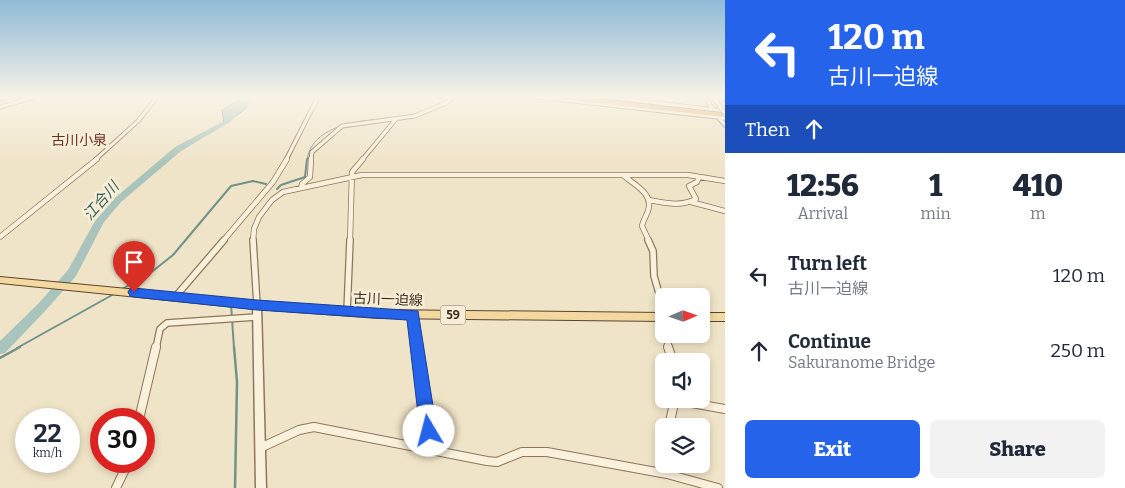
<!DOCTYPE html>
<meta charset="utf-8">
<style>
body{margin:0;font-family:Bitter,"Noto Sans JP",serif;background:#f2f2f3;color:#1f2937;height:100vh;display:flex;flex-direction:column;font-size:19px;white-space:nowrap}
*{box-sizing:border-box;margin:0}
p{font-size:16px;color:#747a83}
.icon{flex:none;width:28px;height:28px;fill:none;stroke:currentColor;stroke-width:2;stroke-linecap:round;stroke-linejoin:round}
.map{position:relative;flex:1;overflow:hidden}
.panel{display:flex;flex-direction:column;background:#fff;width:400px}
.panel>*{flex:none}
.banner{background:#2563eb;color:#fff;overflow:hidden}
.needle{width:32px;rotate:88deg}
.fabs{position:absolute;left:655px;top:288px;display:grid;gap:10px}
.fabs a{display:grid;place-items:center;width:55px;height:55px;border-radius:8px;background:#fff;box-shadow:0 2px 8px #0003;font-size:25px}
.speed{position:absolute;left:15px;top:408px;display:flex;gap:10px;font-size:25px;font-weight:700;text-align:center}
.speed>*{display:grid;place-content:center;width:65px;height:65px;border-radius:50%;background:#fff;box-shadow:0 2px 8px #0003;line-height:1}
.speed small{font-size:12px;font-weight:400}
.speed .limit{border:8px solid #d22;background:#fff;color:#111}
.pin{position:absolute;display:grid;place-items:center;width:42px;height:42px;color:#fff;margin:-51px -21px;border-radius:50% 50% 50% 0;rotate:-45deg;box-shadow:0 0 5px #0007}
.pin .icon{rotate:45deg}
.me{position:absolute;width:55px;margin:-28px;rotate:352deg;stroke-linejoin:round;filter:drop-shadow(0 0 4px #0008)}
.turn{display:flex;align-items:center;gap:18px;height:105px;padding:0 20px;font-size:22px}
.turn .icon{width:65px;height:65px;stroke-width:2.5}
.turn b{display:block;font-size:35px;line-height:42px}
.then{display:flex;align-items:center;height:48px;padding:0 20px;background:#0003;gap:10px;font-size:19px}
.eta{display:flex;justify-content:space-evenly;align-items:center;height:85px;text-align:center}
.eta b{font-size:30px;font-weight:800;line-height:35px}
.action{display:flex;gap:10px;margin-top:auto;padding:10px 20px}
.action a{flex:1;height:58px;border-radius:8px;background:#2563eb;color:#fff;font-size:20px;font-weight:800;line-height:58px;text-align:center}
.action a+a{background:#f2f2f3;color:#1f2937}
ul{padding:0;list-style:none}
li{display:flex;align-items:center;gap:15px;height:75px;padding:0 20px}
li div{flex:1}
li b{display:block;font-size:19px}
li em{font-style:normal}
main{display:flex;flex:1;min-height:0}
.map>svg:first-child{display:block}
.water{fill:#a9c4bc;stroke:#6f938a}
.lines{fill:none;stroke-linecap:round;stroke-linejoin:round}
.stream-far2{stroke:#6f938a;stroke-width:1}
.stream-far1{stroke:#6f938a;stroke-width:2}
.stream{stroke:#6f938a;stroke-width:2.5}
.river{fill:#a9c4bc;fill-rule:evenodd}
.minor-far3-casing{stroke:#8d765c;stroke-width:5}
.minor-far2-casing{stroke:#8d765c;stroke-width:6}
.minor-far1-casing{stroke:#8d765c;stroke-width:8}
.minor-casing{stroke:#8d765c;stroke-width:10}
.tertiary-casing{stroke:#8d765c;stroke-width:3}
.primary-casing{stroke:#5b4430;stroke-width:2}
.motorway-casing{stroke:#5b4430;stroke-width:2}
.minor-far3{stroke:#faf1dc;stroke-width:3}
.minor-far2{stroke:#faf1dc;stroke-width:4.5}
.minor-far1{stroke:#faf1dc;stroke-width:5.5}
.minor{stroke:#faf1dc;stroke-width:8}
.tertiary{fill:#faf1dc;fill-rule:evenodd}
.primary{fill:#f3d9a0;fill-rule:evenodd}
.motorway{fill:#e0a458;fill-rule:evenodd}
.minor-bridge-casing{stroke:#8d765c;stroke-width:5;stroke-linecap:butt}
.minor-bridge{stroke:#faf1dc;stroke-width:3}
.route{fill:#2563eb;stroke:#184099}
.labels{text-anchor:middle;stroke-width:5;stroke-linejoin:round;paint-order:stroke}
.shield{fill:#f7eed8;stroke:#756857;stroke-width:1}
.shield-label{font-size:12px;font-weight:bold;fill:#3d2e20}
.far-quarter-label{font-size:14px;fill:#6b2e1e;stroke:#f7eed8}
.street-label{font-size:14px;fill:#3d2e20;stroke:#f7eed8}
.water-label{font-size:15px;font-style:italic;fill:#2f5d5a;stroke:#f7eed8}
</style>
<main>
<div class="map">
<svg width="725" height="488" viewBox="0 0 725 488">
<rect width="100%" height="100%" fill="#f0e4c8"/>
<path class="water" d="M244,97H286L261,98L253,100L247,103L244,110L224,124L222,110Z"/>
<g class="lines">
<path class="stream-far2" d="M0,101L23,97
M307,160C311,127 355,121 381,119"/>
<path class="stream-far1" d="M277,189L281,185L305,177L307,159
M122,289L149,274L173,255L231,186L253,181L266,184
M231,304L234,348
M17,348L114,294"/>
<path class="stream" d="M234,347L237,382L235,488
M0,358L20,347"/>
<path class="river" d="M247,97H253L230,122L181,151L121,202L104,222L76,276L46,310L5,353L0,354V341L38,304L68,270L95,221L115,198L175,147L226,120Z"/>
<g class="minor-far3-casing">
<path id="minor-far3" d="M538,97L725,118
M606,97L725,111
M706,97L712,109
M713,97L721,108
M723,97L725,99
M0,107L35,97
M718,117L725,125
M95,160L138,121L157,97
M286,160L318,97
M311,160L312,152L342,126L415,116L448,102L453,97
M362,160L396,119"/>
</g>
<g class="minor-far2-casing">
<path id="minor-far2" d="M624,176C635,185 654,194 648,211C646,216 643,221 642,226L649,241
M301,188L302,184L310,177L311,159
M649,200C666,203 680,207 696,199L689,186L697,182L699,177
M691,202L725,211
M0,237L97,159
M223,241L273,182L287,159
M253,241L254,229L259,217L272,200L283,192L362,175H688L725,181
M350,241L352,172L363,159"/>
</g>
<g class="minor-far1-casing">
<path id="minor-far1" d="M253,240L257,305
M648,240L653,251L654,276L664,311
M176,296L224,240
M347,312L350,240
M413,315L417,348
M666,334L669,348
M156,348L160,329L167,323L257,317"/>
</g>
<g class="minor-casing">
<path id="minor" d="M417,347L431,451
M668,347L673,361
M675,400L725,409
M139,419L156,347
M669,426L675,399
M260,448L299,430L314,427L487,461L497,462L522,452H547L667,474L718,488
M664,458L667,474
M116,488L129,461"/>
</g>
<g class="tertiary-casing">
<path id="tertiary" d="M257,302L260,303L261,305L266,488H256L253,305L254,303Z"/>
</g>
<g class="primary-casing">
<path id="primary" d="M0,277L257,301L378,310L664,313V321L378,318L257,309L0,283Z
M701,313H725V321H701Z"/>
</g>
<g class="motorway-casing">
<path id="motorway" d="M560,97H580L725,113V117L563,99Z"/>
</g>
<use href="#minor-far3" class="minor-far3"/>
<use href="#minor-far2" class="minor-far2"/>
<use href="#minor-far1" class="minor-far1"/>
<use href="#minor" class="minor"/>
<use href="#tertiary" class="tertiary"/>
<use href="#primary" class="primary"/>
<use href="#motorway" class="motorway"/>
<g class="minor-bridge-casing">
<path id="minor-bridge" d="M721,108L725,113"/>
</g>
<use href="#minor-bridge" class="minor-bridge"/>
</g>
<linearGradient id="sky" x2="0" y2="1"><stop stop-color="#8fbad6"/><stop offset="0.59" stop-color="#f8f3e6"/><stop offset="1" stop-color="#f8f3e6" stop-opacity="0"/></linearGradient>
<rect width="725" height="165" fill="url(#sky)"/>
<path class="route" d="M134,288L257,300L418,311L437,431L435,438L429,440L422,438L420,431L407,320L257,310L134,297L130,296L128,292L130,289Z"/>
<g class="labels">
<rect class="shield" x="440.5" y="305.5" width="25" height="19" rx="4"/>
<g class="shield-label">
<text x="453" y="319">59</text>
</g>
<g class="far-quarter-label">
<text x="79" y="145">古川小泉</text>
</g>
<g class="street-label">
<text transform="translate(388 299) rotate(2)" y="5">古川一迫線</text>
</g>
<g class="water-label">
<text transform="translate(101 201) rotate(-49)" y="5">江合川</text>
</g>
</g>
</svg>
<div class="fabs">
<a><svg class="needle" viewBox="-14 -14 28 28"><path d="M0-13l5 13h-10z" fill="#e53935"/><path d="M0 13l5-13h-10z" fill="#747a83"/></svg></a>
<a><svg class="icon" aria-label="sound" viewBox="0 0 24 24"><path d="M4 9h4l5-4v14l-5-4H4zM17 9q2 3 0 6"/></svg></a>
<a><svg class="icon" aria-label="layers" viewBox="0 0 24 24"><path d="M12 4l9 5-9 5-9-5zM3 14l9 5 9-5"/></svg></a>
</div>
<div class="speed"><div>22<small>km/h</small></div><div class="limit">30</div></div>
<div class="pin" style="left:134px;top:292px;background:#d93025"><svg class="icon" aria-label="arrive" viewBox="0 0 24 24"><path d="M6 21V4h12l-3 4 3 4H6"/></svg></div>
<svg class="me" style="left:429px;top:431px" viewBox="-20 -20 40 40"><circle r="19" fill="#fff"/><path d="M0-13L10 11 0 6-10 11z" fill="#2563eb"/></svg>
</div>
<section class="panel">
<div class="banner">
<div class="turn"><svg class="icon" aria-label="left" viewBox="0 0 24 24"><path d="M17 20v-9H6M10 6l-5 5 5 5"/></svg><div><b>120 m</b>古川一迫線</div></div>
<div class="then">Then<svg class="icon" aria-label="ahead" viewBox="0 0 24 24"><path d="M12 20V5M6 11l6-6 6 6"/></svg></div>
</div>
<div class="eta">
<div><b>12:56</b><p>Arrival</p></div>
<div><b>1</b><p>min</p></div>
<div><b>410</b><p>m</p></div>
</div>
<ul>
<li><svg class="icon" aria-label="left" viewBox="0 0 24 24"><path d="M17 20v-9H6M10 6l-5 5 5 5"/></svg><div><b>Turn left</b><p>古川一迫線</p></div><em>120 m</em></li>
<li><svg class="icon" aria-label="ahead" viewBox="0 0 24 24"><path d="M12 20V5M6 11l6-6 6 6"/></svg><div><b>Continue</b><p>Sakuranome Bridge</p></div><em>250 m</em></li>
</ul>
<div class="action"><a>Exit</a><a>Share</a></div>
</section>
</main>
